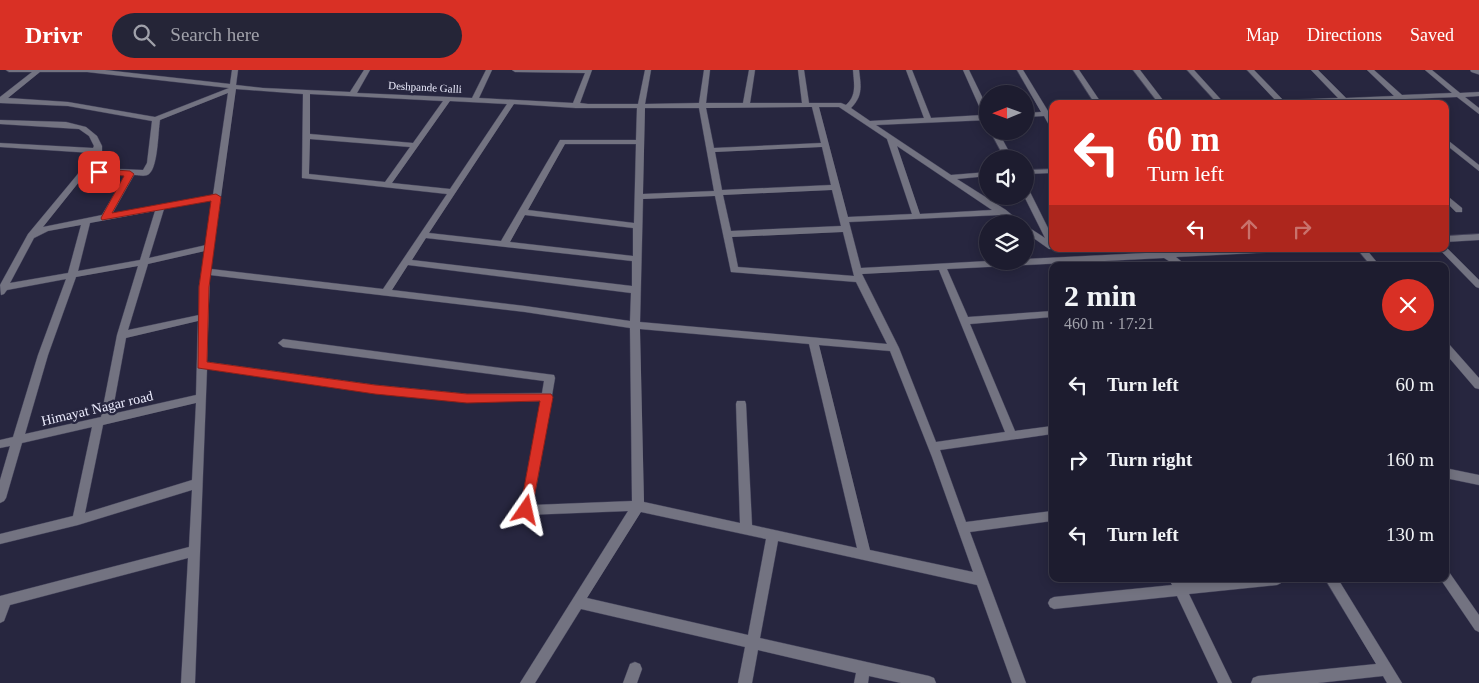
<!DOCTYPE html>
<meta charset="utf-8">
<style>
body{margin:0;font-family:"Times New Roman",serif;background:#252537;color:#f1f3f6;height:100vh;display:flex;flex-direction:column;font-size:19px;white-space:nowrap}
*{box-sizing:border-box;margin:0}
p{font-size:16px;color:#a0a1aa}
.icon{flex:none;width:28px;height:28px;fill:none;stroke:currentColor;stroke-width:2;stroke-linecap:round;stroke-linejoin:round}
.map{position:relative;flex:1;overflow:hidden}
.panel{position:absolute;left:1049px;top:192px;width:400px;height:320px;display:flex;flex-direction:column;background:#1d1c2f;border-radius:10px;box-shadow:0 2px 12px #0003,0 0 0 1px #3b3a4b}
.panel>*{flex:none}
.banner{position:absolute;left:1049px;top:30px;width:400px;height:152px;border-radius:10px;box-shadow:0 2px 12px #0003,0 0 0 1px #3b3a4b;background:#d93025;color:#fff;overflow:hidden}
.needle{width:32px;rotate:269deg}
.fabs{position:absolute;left:979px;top:15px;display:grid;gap:10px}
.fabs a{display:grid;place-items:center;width:55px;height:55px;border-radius:50%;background:#1d1c2f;box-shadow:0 2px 12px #0003,0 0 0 1px #3b3a4b;font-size:25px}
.pin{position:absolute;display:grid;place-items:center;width:42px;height:42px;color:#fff;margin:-21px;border-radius:10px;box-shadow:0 2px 8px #0006}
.me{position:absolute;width:55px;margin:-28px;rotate:11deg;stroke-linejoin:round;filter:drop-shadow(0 0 4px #0008)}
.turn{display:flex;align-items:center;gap:18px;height:105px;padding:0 15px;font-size:22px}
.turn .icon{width:65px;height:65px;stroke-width:2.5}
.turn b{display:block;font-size:35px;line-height:42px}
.lanes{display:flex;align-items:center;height:48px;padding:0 15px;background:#0003;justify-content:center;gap:25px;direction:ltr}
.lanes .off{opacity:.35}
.round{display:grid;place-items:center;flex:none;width:52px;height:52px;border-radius:26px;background:#252537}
.head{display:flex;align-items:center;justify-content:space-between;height:85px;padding:0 15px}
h1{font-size:30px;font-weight:600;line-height:38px}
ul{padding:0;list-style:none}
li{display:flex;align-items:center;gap:15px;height:75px;padding:0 15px}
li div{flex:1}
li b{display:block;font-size:19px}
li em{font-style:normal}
header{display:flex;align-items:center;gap:30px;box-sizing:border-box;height:70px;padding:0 25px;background:#d93025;color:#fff}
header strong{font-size:24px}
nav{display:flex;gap:28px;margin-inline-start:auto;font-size:18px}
.search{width:350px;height:45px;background:#252537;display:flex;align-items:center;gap:12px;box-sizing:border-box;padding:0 18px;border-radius:28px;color:#a0a1aa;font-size:19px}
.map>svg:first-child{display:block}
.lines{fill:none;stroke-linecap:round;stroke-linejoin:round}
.lane-casing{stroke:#43425a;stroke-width:6}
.street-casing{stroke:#43425a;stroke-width:1}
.lane{stroke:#737381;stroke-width:5}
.street{fill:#737381;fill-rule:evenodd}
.route{fill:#d93025;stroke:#8d1f18}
.labels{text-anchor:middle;stroke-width:5;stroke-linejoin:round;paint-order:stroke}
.far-street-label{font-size:11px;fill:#ededfe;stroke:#27263f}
.street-label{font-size:14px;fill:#ededfe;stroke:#27263f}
</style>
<header>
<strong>Drivr</strong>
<div class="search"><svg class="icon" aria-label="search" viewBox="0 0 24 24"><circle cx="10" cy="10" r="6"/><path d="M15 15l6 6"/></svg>Search here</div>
<nav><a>Map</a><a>Directions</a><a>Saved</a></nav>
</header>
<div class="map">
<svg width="1479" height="613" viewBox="0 0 1479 613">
<rect width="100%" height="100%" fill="#27263f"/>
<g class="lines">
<g class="lane-casing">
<path id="lane" d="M1473,0L1479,2"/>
</g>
<g class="street-casing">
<path id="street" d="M6,0H105L230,14L232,0H238L236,15L263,18L350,22L364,0H370L357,23L472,28L486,0H492L479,28L573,33L585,3L515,2L512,0H592L580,33L588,34H638L645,0H651L645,34L699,33L704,0H710L706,33H743L749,0H755L750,33H802L798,0H804L809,33H841L846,35C857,25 854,14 853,0H859C861,16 863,26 851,38L870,51L924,48L906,0H912L931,48L983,45L963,0H969L988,39V50L876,55L951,105L988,102V106L957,109L1006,140L1023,154H1013L1000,145L849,152L861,198L988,191H1025V189L1226,179H1281L1277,182L1176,187L1187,196H1177L1164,188L947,199L968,247L1052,241V247L970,254L1015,361L1052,356V364L940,380L966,452L1052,441V451L970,462L1026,613H1012L977,515L778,471L760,568L929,606L934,608L936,613H901L869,606L868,613H854L856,603L758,580L752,613H738L745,577L581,539L535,613H520L628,441L526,445L522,444L520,440L541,331L467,332L375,323L207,299L195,613H181L188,488L10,535L4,551L0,553V526L189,477L192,420L78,455L0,474V464L73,446L92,357L22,373L6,428L4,431L0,433V410L10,376L0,378V370L13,367L38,285L66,209L7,220L4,224L1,225L0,215L28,164L77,105L92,83L0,77V73L93,78L94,76L89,66L79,59L0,54V50L66,52L86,57L97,66L102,76V81L90,98L143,100L147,93L152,51L68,36L0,33V27L32,2H9ZM40,2H87L229,18L155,47L68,32L8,28ZM236,19L303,24L302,108L447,124L383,219L211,199ZM228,23L213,125L112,144L134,105C138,105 146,107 149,104C158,97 158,62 160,50ZM310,24L443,31L413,73L310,64ZM450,31L507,34L450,119L392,113ZM514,34L576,38H637L636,70H560L501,171L429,163ZM812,37L821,73L714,78L706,38ZM819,37H839L887,69L912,144L848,147ZM645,38H699L714,121L643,124ZM310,69L410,77L385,112L309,104ZM565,74H636L634,153L528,140ZM897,76L992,140L920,144ZM822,77L831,115L722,120L715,82ZM87,102L126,104L102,145L43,157ZM832,120L841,156L731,161L723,125ZM715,126L731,202L856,212L887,274L640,252L643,129ZM212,130L206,175L149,188L164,139ZM155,141L140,190L78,201L90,153ZM525,145L633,158V186L510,172ZM81,155L68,203L10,213L34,168L48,161ZM843,162L854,206L738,197L732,167ZM426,168L632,191V216L412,190ZM205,181L199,217V245L128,260L148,194ZM408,195L631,223L630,251L525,236L392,220ZM138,196L117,265L101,347L25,364L48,285L76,207ZM939,200L1005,362L936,372L899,278L862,204ZM210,205L525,242L630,258L632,431L533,435L555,308L554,305L283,269L278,273L283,277L544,311L542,323L467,324L375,315L207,292ZM198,251L196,325L112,344L126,268ZM640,259L809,274L857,478L752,455L746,334L745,331H737L736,334L740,453L644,432ZM819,275L890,281L932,387L973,502L870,480ZM196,333L192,410L85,443L103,355ZM641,442L766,469L748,565L587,528Z
M1017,0H1023L1048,41H1052V45H1051L1052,55H1049L1044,46L1025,47V43L1041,42Z
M1073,0H1079L1102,34H1095Z
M1133,0H1140L1166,34H1159Z
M1187,0H1194L1225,34H1218Z
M1247,0H1254L1283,30L1338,28L1311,0H1318L1346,28L1394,26L1367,0H1374L1402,25L1452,23L1425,0H1432L1460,23L1479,22V26L1465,27L1479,38V44L1457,27L1406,29V32H1403L1398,30L1345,33L1244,34L1247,32L1276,31Z
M990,61H998L1013,89H1005Z
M1445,68L1479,95V101L1445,74Z
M1052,99V103L1025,104V100Z
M1025,118L1029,120L1052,166V179H1055H1049L1025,162V155L1045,168L1024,126Z
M1445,124L1462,138V142H1456L1445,131Z
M1479,164V170L1445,172V166Z
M1445,176L1479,210V218L1476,217L1441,181L1440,179H1445Z
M1357,179H1366L1380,196H1371Z
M1445,272L1448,273L1479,308V319L1475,318L1445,283Z
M1445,398L1479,405V415L1445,408Z
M1445,500L1449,502L1479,545V562L1475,560L1441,510L1440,509H1445Z
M1169,509H1181L1183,513L1227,509H1283L1281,513L1277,515L1189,524L1232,613H1218L1177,526L1054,539L1050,537L1048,533L1050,529L1054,527L1172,515Z
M1325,509H1338L1402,613H1387L1383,606L1318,613H1251L1253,608L1258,606L1376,594Z
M635,592L640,594L642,599L637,613H623L630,594Z"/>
</g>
<use href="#lane" class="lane"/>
<use href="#street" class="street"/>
</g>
<path class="route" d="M99,99L130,101L134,104L112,143L216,124L221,127L209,217L207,292L375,315L467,324H551L553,327L531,444H521L520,440L540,331L467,333L375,324L198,298L199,217L211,131L102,150L101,148L124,106L96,103L95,102Z"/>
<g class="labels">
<g class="far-street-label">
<text transform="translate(425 17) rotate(3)" y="4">Deshpande Galli</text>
</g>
<g class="street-label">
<text transform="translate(97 338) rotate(-13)" y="5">Himayat Nagar road</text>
</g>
</g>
</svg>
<div class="fabs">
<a><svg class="needle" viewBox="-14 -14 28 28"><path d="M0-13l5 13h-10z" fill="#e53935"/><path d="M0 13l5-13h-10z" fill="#a0a1aa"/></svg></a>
<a><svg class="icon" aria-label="sound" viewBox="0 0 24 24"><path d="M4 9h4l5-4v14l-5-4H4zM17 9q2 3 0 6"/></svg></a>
<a><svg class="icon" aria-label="layers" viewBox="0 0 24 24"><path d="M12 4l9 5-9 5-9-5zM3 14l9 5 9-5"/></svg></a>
</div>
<div class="pin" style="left:99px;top:102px;background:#d93025"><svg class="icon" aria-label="arrive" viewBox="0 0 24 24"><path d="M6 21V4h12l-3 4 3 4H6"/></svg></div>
<svg class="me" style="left:526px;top:440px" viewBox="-20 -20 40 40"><path d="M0-17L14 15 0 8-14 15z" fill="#d93025" stroke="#fff" stroke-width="4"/></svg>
<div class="banner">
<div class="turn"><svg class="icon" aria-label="left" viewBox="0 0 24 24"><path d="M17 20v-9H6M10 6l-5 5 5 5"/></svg><div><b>60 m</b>Turn left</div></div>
<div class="lanes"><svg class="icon" aria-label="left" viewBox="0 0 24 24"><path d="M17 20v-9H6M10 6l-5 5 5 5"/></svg><svg class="icon off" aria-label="ahead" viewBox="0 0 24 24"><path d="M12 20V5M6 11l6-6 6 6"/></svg><svg class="icon off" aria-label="right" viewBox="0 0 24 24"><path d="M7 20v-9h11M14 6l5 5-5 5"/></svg></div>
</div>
<section class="panel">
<div class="head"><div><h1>2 min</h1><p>460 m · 17:21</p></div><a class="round" style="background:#d93025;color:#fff"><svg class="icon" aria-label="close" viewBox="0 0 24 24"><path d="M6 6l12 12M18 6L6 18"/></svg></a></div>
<ul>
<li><svg class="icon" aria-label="left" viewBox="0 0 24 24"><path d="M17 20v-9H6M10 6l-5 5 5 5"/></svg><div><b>Turn left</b></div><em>60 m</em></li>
<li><svg class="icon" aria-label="right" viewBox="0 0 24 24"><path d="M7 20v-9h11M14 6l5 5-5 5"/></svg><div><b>Turn right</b></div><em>160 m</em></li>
<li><svg class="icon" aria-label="left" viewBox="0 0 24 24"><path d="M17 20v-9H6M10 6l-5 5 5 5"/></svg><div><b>Turn left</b></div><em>130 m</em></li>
</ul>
</section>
</div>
